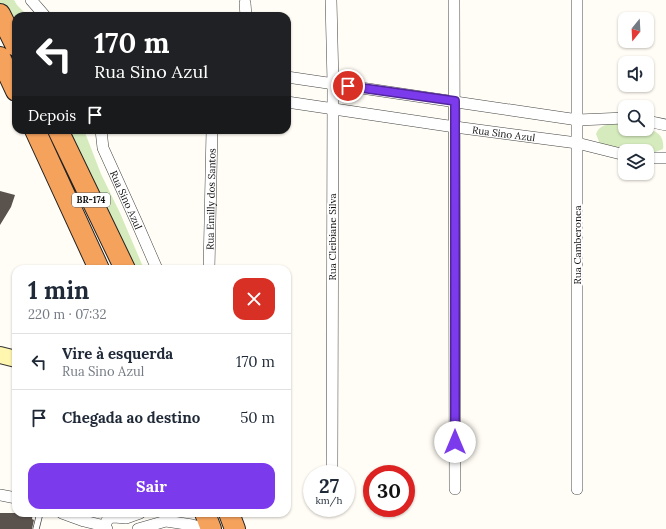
<!DOCTYPE html>
<html lang="pt">
<meta charset="utf-8">
<style>
body{margin:0;font-family:Lora,serif;background:#f6f6f7;color:#1f2937;height:100vh;display:flex;flex-direction:column;font-size:15px;white-space:nowrap}
*{box-sizing:border-box;margin:0}
p{font-size:13px;color:#747a83}
.icon{flex:none;width:22px;height:22px;fill:none;stroke:currentColor;stroke-width:2;stroke-linecap:round;stroke-linejoin:round}
.map{position:relative;flex:1;overflow:hidden}
.side{position:absolute;left:12px;top:265px;width:279px;height:252px;display:flex;flex-direction:column;background:#fff;border-radius:12px;box-shadow:0 1px 3px #0004}
.side>*{flex:none}
.hud{position:absolute;left:12px;top:12px;width:279px;height:122px;border-radius:12px;box-shadow:0 1px 3px #0004;background:#202124;color:#fff;overflow:hidden}
.needle{width:26px;rotate:198deg}
.fabs{position:absolute;left:618px;top:12px;display:grid;gap:8px}
.fabs a{display:grid;place-items:center;width:36px;height:36px;border-radius:8px;background:#fff;box-shadow:0 1px 3px #0004;font-size:20px}
.speed{position:absolute;left:303px;top:465px;display:flex;gap:8px;font-size:20px;font-weight:700;text-align:center}
.speed>*{display:grid;place-content:center;width:52px;height:52px;border-radius:50%;background:#fff;box-shadow:0 1px 3px #0004;line-height:1}
.speed small{font-size:10px;font-weight:400}
.speed .limit{border:6px solid #d22;background:#fff;color:#111}
.pin{position:absolute;display:grid;place-items:center;width:34px;height:34px;color:#fff;margin:-17px;border:2px solid #fff;border-radius:50%;box-shadow:0 1px 4px #0007}
.me{position:absolute;width:44px;margin:-22px;rotate:0deg;stroke-linejoin:round;filter:drop-shadow(0 0 3px #0008)}
.turn{display:flex;align-items:center;gap:14px;height:84px;padding:0 16px;font-size:18px}
.turn .icon{width:52px;height:52px;stroke-width:2.5}
.turn b{display:block;font-size:28px;line-height:34px}
.then{display:flex;align-items:center;height:38px;padding:0 16px;background:#0003;gap:8px;font-size:15px}
.round{display:grid;place-items:center;flex:none;width:42px;height:42px;border-radius:12px;background:#f6f6f7}
.headline{display:flex;align-items:center;justify-content:space-between;height:68px;padding:0 16px}
h1{font-size:24px;font-weight:700;line-height:30px}
.primary-button{display:flex;gap:8px;margin-top:auto;padding:8px 16px}
.primary-button a{flex:1;height:46px;border-radius:12px;background:#7c3aed;color:#fff;font-size:16px;font-weight:700;line-height:46px;text-align:center}
ul{padding:0;list-style:none}
li{display:flex;align-items:center;gap:12px;height:56px;padding:0 16px;border-top:1px solid #e0e1e3}
li div{flex:1}
li b{display:block;font-size:15px}
li em{font-style:normal}
.map>svg:first-child{display:block}
.green{fill:#d5ebbd}
.building{fill:#5a524d}
.lines{fill:none;stroke-linecap:round;stroke-linejoin:round}
.lane-casing{stroke:#444;stroke-width:7}
.street-casing{stroke:#444;stroke-width:12}
.secondary-casing{stroke:#333;stroke-width:18}
.highway-casing{stroke:#222;stroke-width:22}
.lane{stroke:#fff;stroke-width:5.5}
.street{stroke:#fff;stroke-width:11}
.secondary{stroke:#fff6b0;stroke-width:16}
.highway{stroke:#f5a25d;stroke-width:20}
.route-casing{stroke:#51269a;stroke-width:10}
.route{stroke:#7c3aed;stroke-width:7}
.labels{text-anchor:middle;stroke-width:4;stroke-linejoin:round;paint-order:stroke}
.shield{fill:#fff;stroke:#585858;stroke-width:1}
.shield-label{font-size:9px;font-weight:bold;fill:#111}
.street-label{font-size:10px;fill:#111;stroke:#fff}
</style>
<div class="map">
<svg width="666" height="529" viewBox="0 0 666 529">
<rect width="100%" height="100%" fill="#fffdf5"/>
<path class="green" d="M0,0H14L17,5L28,16H16V38L0,5Z
M625,124V129C639,129 666,125 663,149L653,153H647V151H625L600,144L596,134C600,122 613,124 625,124Z
M61,130H84L101,174L120,213L144,269H128Z"/>
<path class="building" d="M0,191L15,195L11,207L0,225Z
M0,513H33L32,519L34,520L32,529H0Z"/>
<g class="lines">
<g class="lane-casing">
<path id="lane" d="M36,529L40,513"/>
</g>
<g class="street-casing">
<g id="street">
<path d="M31,0L45,16"/>
<path d="M331,0L333,83L332,474"/>
<path d="M454,0L455,489"/>
<path d="M577,0V489"/>
<path d="M245,3L246,16"/>
<path d="M287,77L578,120L625,118"/>
<path id="s1" d="M287,102L455,127L577,143L625,155"/>
<path d="M647,121L666,125"/>
<path id="s2" d="M101,130L103,148L137,223L157,269"/>
<path d="M647,158H666"/>
<path id="s3" d="M209,269L212,130"/>
<path d="M0,495L16,498"/>
<path d="M62,513L84,521L105,526L107,529"/>
<path d="M105,526L108,518L114,517L126,518L140,513"/>
<path d="M138,529L166,521L192,525L207,529"/>
</g>
</g>
<g class="secondary-casing">
<path id="secondary" d="M0,355L16,359"/>
</g>
<g class="highway-casing">
<path id="highway" d="M0,14L16,46
M0,57L16,91
M35,130L99,269
M58,130L125,269
M205,513L211,529
M229,513L235,529"/>
</g>
<use href="#lane" class="lane"/>
<use href="#street" class="street"/>
<use href="#secondary" class="secondary"/>
<use href="#highway" class="highway"/>
</g>
<g class="lines">
<g class="route-casing">
<path id="route" d="M348,86L455,101V442"/>
</g>
<use href="#route" class="route"/>
</g>
<g class="labels">
<rect class="shield" x="72" y="193" width="38" height="14" rx="3"/>
<g class="shield-label">
<text x="91" y="203">BR-174</text>
</g>
<g class="street-label">
<text dy="4" stroke="none"><textPath href="#s1" startOffset="219">Rua Sino Azul</textPath></text>
<text dy="4" stroke="none"><textPath href="#s2" startOffset="75">Rua Sino Azul</textPath></text>
<text dy="4" stroke="none"><textPath href="#s3" startOffset="70">Rua Emilly dos Santos</textPath></text>
<text transform="translate(332 237) rotate(-90)" y="4">Rua Cleibiane Silva</text>
<text transform="translate(577 245) rotate(-90)" y="4">Rua Camberonea</text>
</g>
</g>
</svg>
<div class="fabs">
<a><svg class="needle" viewBox="-14 -14 28 28"><path d="M0-13l5 13h-10z" fill="#e53935"/><path d="M0 13l5-13h-10z" fill="#747a83"/></svg></a>
<a><svg class="icon" aria-label="sound" viewBox="0 0 24 24"><path d="M4 9h4l5-4v14l-5-4H4zM17 9q2 3 0 6"/></svg></a>
<a><svg class="icon" aria-label="search" viewBox="0 0 24 24"><circle cx="10" cy="10" r="6"/><path d="M15 15l6 6"/></svg></a>
<a><svg class="icon" aria-label="layers" viewBox="0 0 24 24"><path d="M12 4l9 5-9 5-9-5zM3 14l9 5 9-5"/></svg></a>
</div>
<div class="speed"><div>27<small>km/h</small></div><div class="limit">30</div></div>
<div class="pin" style="left:348px;top:86px;background:#d93025"><svg class="icon" aria-label="arrive" viewBox="0 0 24 24"><path d="M6 21V4h12l-3 4 3 4H6"/></svg></div>
<svg class="me" style="left:455px;top:442px" viewBox="-20 -20 40 40"><circle r="19" fill="#fff"/><path d="M0-13L10 11 0 6-10 11z" fill="#7c3aed"/></svg>
<div class="hud">
<div class="turn"><svg class="icon" aria-label="left" viewBox="0 0 24 24"><path d="M17 20v-9H6M10 6l-5 5 5 5"/></svg><div><b>170 m</b>Rua Sino Azul</div></div>
<div class="then">Depois<svg class="icon" aria-label="arrive" viewBox="0 0 24 24"><path d="M6 21V4h12l-3 4 3 4H6"/></svg></div>
</div>
<section class="side">
<div class="headline"><div><h1>1 min</h1><p>220 m · 07:32</p></div><a class="round" style="background:#d93025;color:#fff"><svg class="icon" aria-label="close" viewBox="0 0 24 24"><path d="M6 6l12 12M18 6L6 18"/></svg></a></div>
<ul>
<li><svg class="icon" aria-label="left" viewBox="0 0 24 24"><path d="M17 20v-9H6M10 6l-5 5 5 5"/></svg><div><b>Vire à esquerda</b><p>Rua Sino Azul</p></div><em>170 m</em></li>
<li><svg class="icon" aria-label="arrive" viewBox="0 0 24 24"><path d="M6 21V4h12l-3 4 3 4H6"/></svg><div><b>Chegada ao destino</b></div><em>50 m</em></li>
</ul>
<div class="primary-button"><a>Sair</a></div>
</section>
</div>
